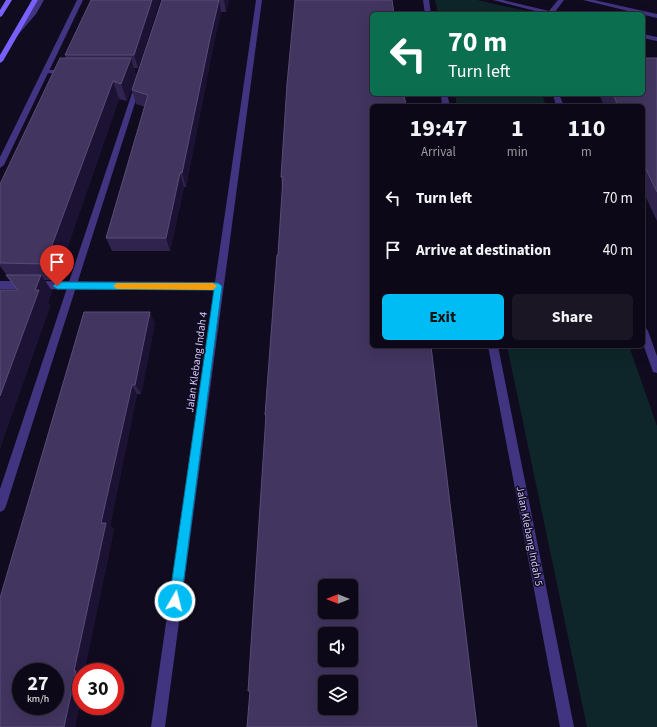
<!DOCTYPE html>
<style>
body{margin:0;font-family:"Source Sans 3",sans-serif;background:#1b1624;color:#f1f3f6;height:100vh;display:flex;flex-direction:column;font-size:15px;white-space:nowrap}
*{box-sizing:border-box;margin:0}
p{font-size:13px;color:#9a9aa1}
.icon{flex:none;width:22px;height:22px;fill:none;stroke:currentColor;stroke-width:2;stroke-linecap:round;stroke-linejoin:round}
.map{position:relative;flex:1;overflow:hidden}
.side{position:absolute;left:370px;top:104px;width:275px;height:244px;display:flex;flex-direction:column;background:#0d0817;border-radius:6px;box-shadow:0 4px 16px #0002,0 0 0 1px #2d2936}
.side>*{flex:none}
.banner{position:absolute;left:370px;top:12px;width:275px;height:84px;border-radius:6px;box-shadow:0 4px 16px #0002,0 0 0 1px #2d2936;background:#0b6e4f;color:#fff;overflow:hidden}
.needle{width:26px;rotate:270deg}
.controls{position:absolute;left:318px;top:579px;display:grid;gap:8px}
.controls a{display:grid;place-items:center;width:40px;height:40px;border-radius:6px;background:#0d0817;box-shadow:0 4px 16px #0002,0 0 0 1px #2d2936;font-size:20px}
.speed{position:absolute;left:12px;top:663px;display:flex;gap:8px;font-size:20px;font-weight:700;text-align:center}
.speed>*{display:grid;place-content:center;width:52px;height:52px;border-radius:50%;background:#0d0817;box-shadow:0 4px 16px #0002,0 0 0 1px #2d2936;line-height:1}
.speed small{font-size:10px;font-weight:400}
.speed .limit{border:6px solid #d22;background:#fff;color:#111}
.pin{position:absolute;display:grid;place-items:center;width:34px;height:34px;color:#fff;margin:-41px -17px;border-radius:50% 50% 50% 0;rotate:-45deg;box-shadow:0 0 4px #0007}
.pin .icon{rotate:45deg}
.me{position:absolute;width:44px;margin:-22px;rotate:8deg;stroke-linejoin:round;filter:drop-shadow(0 0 3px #0008)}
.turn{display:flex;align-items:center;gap:14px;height:84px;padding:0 12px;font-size:18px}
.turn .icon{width:52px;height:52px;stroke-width:2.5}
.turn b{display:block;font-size:28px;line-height:34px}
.eta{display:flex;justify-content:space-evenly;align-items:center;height:68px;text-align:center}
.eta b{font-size:24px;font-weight:700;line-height:28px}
.cta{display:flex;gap:8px;margin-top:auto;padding:8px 12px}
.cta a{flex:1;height:46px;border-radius:6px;background:#00bcf4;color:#111;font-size:16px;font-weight:700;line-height:46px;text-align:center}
.cta a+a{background:#1b1624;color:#f1f3f6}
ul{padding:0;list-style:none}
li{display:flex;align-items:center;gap:12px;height:52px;padding:0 12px}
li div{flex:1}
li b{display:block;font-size:15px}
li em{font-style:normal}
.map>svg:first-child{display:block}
.green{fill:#0e2629}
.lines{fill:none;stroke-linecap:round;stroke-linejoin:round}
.lane{fill:#413480;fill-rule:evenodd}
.street{fill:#413480;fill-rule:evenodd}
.secondary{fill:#7860ff;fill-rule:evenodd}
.wall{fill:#30234d}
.shaded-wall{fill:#1c1233}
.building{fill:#423560;stroke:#594c79;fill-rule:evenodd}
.route{fill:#00bcf4;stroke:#007a9f}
.slow{fill:#f59e0b}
.labels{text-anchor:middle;stroke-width:3;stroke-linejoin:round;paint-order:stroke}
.street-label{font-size:11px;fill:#d6c9ff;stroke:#110b1f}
</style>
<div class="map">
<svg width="657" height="727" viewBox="0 0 657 727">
<rect width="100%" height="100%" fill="#110b1f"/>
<path class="green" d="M435,0H477L526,11L528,14H438Z
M455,94H542L546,106H457Z
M507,346H629L657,426V727H587Z"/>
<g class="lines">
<path class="lane" d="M45,70H67L70,72L67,74L43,73V71Z
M138,82L141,84L6,506L4,510L0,512V489L135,84Z"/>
<path class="street" d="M38,0H44L36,14L17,36H13V34L31,12Z
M77,0H83L4,165L0,168V157Z
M256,0H262L165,727H151L214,290L0,289V281L215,282Z
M423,0H429L431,14H425Z
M493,0H503L549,11L558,0H564L555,12L558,14H547Z
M583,0H594L657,14V18Z
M643,34L657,37V41L643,38Z
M441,94H447L450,106H442Z
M553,94H559L564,106H556Z
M643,327L646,328L648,331L657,356V373L653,372L652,369L643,344Z
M488,346H498L574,727H560Z"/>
<path class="secondary" d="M6,0H12L2,16L0,17V10Z
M32,0H38L3,61L0,63V55Z"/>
</g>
<path class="wall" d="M91,0H160L138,68H134L136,76L127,101L119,99L56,280H44L52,291L48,302L50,306L0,448V290H18L0,266V184L66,58L65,55Z
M162,0H229L226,12H221L213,47L186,187H184L170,251H112L106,238L145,107L136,104L132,90Z
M392,0L266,421L265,415L278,255L283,189H282L281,177Z
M657,58V221L643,191V106H604L599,94H643Z
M155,323L141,394H137L110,526L114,529L84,672H81V697L75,727H0Z"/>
<path class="shaded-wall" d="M152,0H160L138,68L134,55Z
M219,0L221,12L213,47L186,187L182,173L211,34Z
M224,0H229L226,12Z
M131,58L136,76L127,101L121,84Z
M113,81L119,99L56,280L45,264Z
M180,173L184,187L170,251L166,238Z
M41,275L52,291L48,302L50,306L0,448V396Z
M150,312L155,323L141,394L135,385Z
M132,385L137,394L110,526L114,529L84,672H81V697L75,727H64L101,523Z"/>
<path class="building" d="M91,0H152L134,55H65Z
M162,0H219L211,34L182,173H180L166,238H106L148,95L132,90Z
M295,0H392L394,14H372V94H404L406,106H372V346H431L477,727H247L250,691H248L266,415H265L277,255H278L283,177H281L287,84ZM325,586H351V612H325ZM325,634H351V660H325ZM325,682H351V708H325Z
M60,58H131L121,84L113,81L45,264L0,263V184Z
M643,58H657V192L643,163V106H618L613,94H643Z
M6,275H41L35,290H39L0,396V290H18Z
M84,312H150L135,385H132L101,523H106L74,671H76L64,727H0V598ZM21,672H55V706H21Z"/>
<path class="route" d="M57,282L218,283L222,286L181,601L179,605L175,607L171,605L169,601L214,290L57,289L53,286Z"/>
<path class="slow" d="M117,283H213L217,286L213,290L117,289L113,286Z"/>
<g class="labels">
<g class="street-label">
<text transform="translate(196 362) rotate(-82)" y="4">Jalan Klebang Indah 4</text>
<text transform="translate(530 536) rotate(79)" y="4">Jalan Klebang Indah 5</text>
</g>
</g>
</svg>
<div class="controls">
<a><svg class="needle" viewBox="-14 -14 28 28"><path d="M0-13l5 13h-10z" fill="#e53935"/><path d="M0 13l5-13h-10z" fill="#9a9aa1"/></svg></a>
<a><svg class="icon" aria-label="sound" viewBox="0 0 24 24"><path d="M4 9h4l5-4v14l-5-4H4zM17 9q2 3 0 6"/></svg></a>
<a><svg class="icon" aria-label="layers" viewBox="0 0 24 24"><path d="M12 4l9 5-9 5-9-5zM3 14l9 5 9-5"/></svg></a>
</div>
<div class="speed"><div>27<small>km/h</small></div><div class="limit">30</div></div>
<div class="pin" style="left:57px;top:286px;background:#d93025"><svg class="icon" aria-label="arrive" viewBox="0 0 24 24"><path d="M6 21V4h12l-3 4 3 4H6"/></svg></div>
<svg class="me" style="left:175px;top:601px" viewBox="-20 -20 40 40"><circle r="17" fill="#00bcf4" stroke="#fff" stroke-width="3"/><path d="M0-11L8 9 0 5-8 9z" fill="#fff"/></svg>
<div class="banner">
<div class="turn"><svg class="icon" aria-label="left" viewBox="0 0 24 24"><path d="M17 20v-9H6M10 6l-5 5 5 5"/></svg><div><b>70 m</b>Turn left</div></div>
</div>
<section class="side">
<div class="eta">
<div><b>19:47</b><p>Arrival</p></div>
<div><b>1</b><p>min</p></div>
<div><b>110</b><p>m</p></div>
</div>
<ul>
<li><svg class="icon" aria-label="left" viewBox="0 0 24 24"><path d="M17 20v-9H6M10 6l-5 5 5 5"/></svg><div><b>Turn left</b></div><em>70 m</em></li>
<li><svg class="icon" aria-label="arrive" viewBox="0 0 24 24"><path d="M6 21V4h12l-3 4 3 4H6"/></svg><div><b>Arrive at destination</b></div><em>40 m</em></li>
</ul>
<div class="cta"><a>Exit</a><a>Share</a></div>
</section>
</div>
